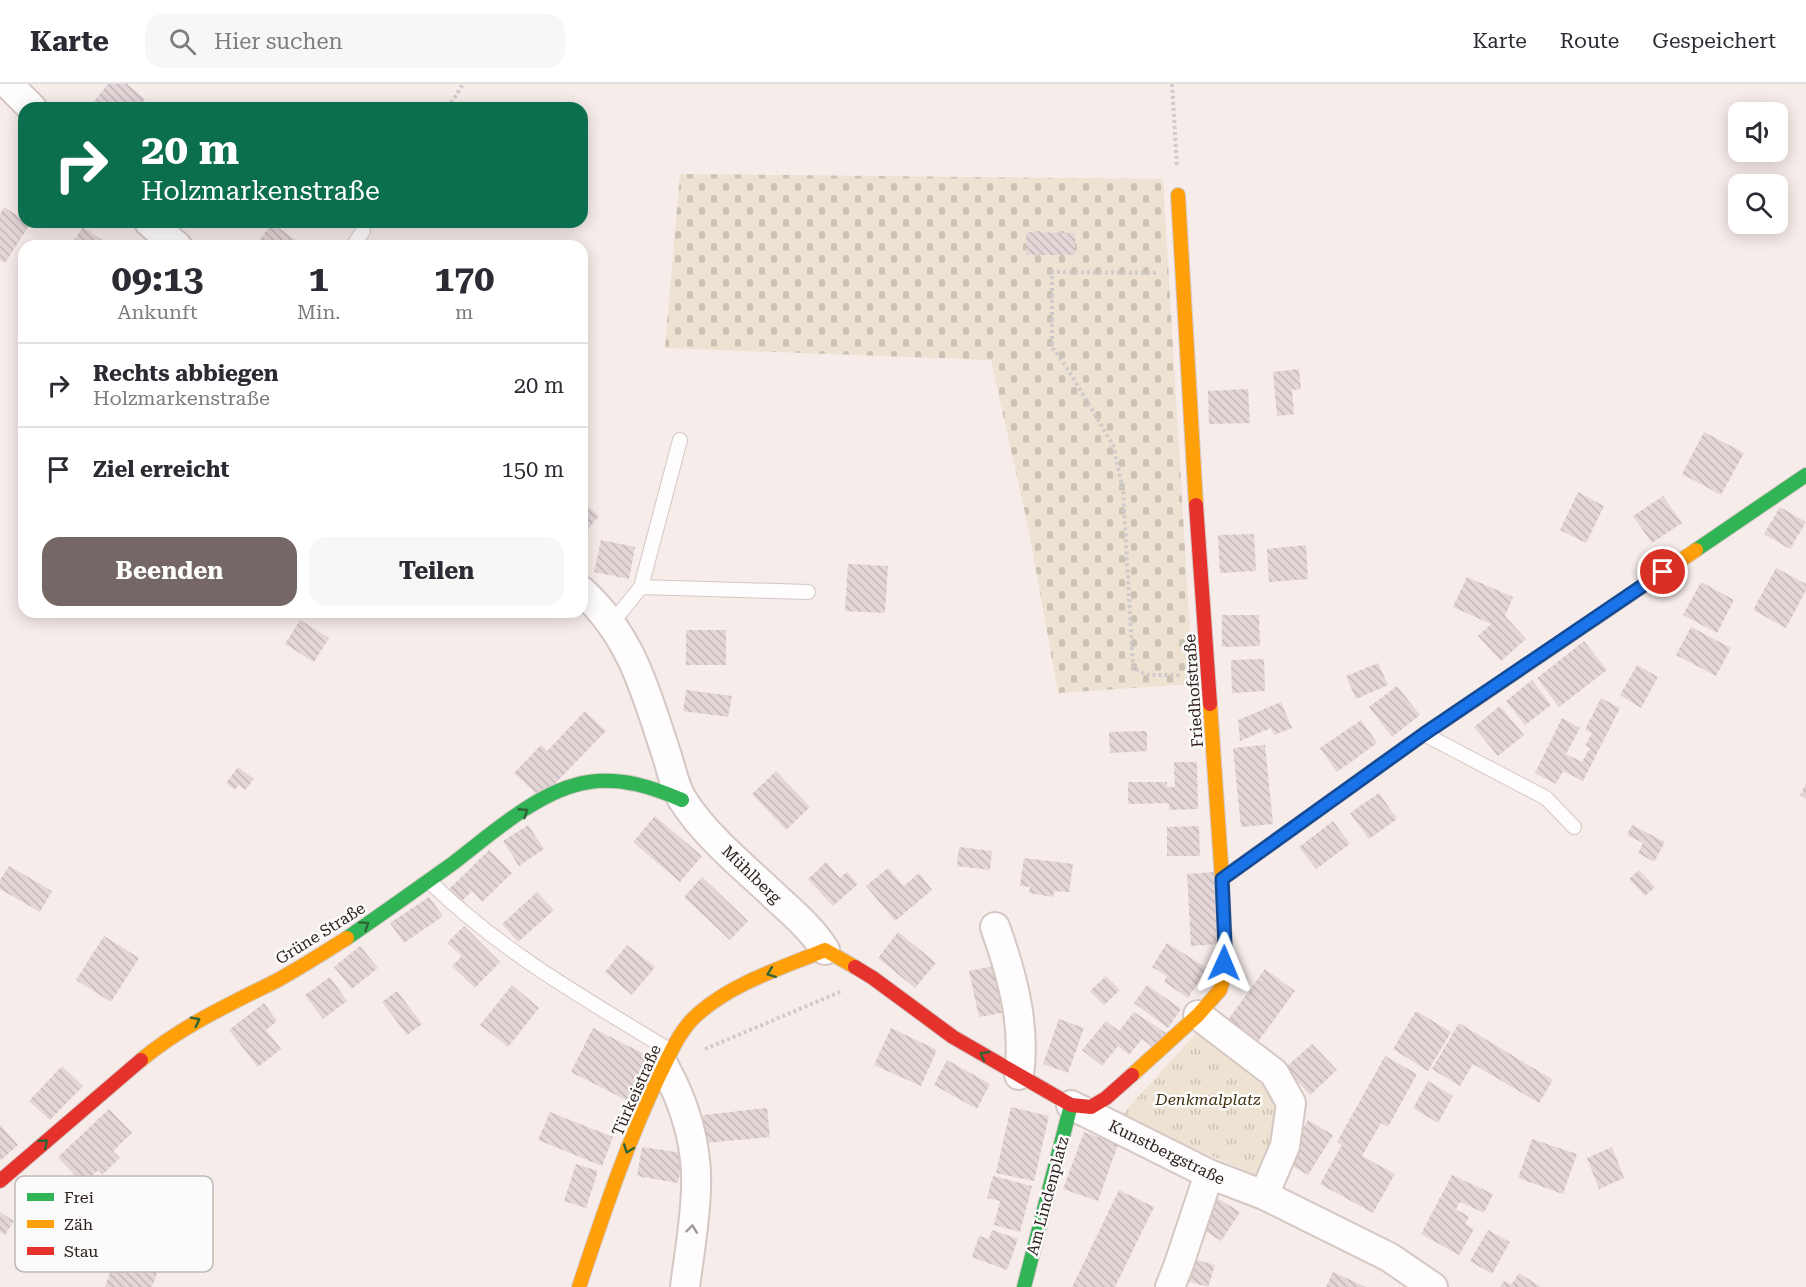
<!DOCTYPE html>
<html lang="de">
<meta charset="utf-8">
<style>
body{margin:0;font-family:"Roboto Serif",serif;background:#f7f7f7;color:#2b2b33;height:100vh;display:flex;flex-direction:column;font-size:22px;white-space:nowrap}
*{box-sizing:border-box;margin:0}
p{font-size:20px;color:#7c7c81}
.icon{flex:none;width:33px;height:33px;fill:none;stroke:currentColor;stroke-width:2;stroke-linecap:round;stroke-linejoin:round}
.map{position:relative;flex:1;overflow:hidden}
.sheet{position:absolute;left:18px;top:156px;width:570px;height:378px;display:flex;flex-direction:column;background:#fff;border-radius:18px;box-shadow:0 3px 15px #0003}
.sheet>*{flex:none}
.banner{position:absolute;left:18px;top:18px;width:570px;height:126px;border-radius:18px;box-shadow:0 3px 15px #0003;background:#0b6e4f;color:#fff;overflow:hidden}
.tools{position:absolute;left:1728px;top:18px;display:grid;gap:12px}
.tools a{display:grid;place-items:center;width:60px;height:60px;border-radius:12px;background:#fff;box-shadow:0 3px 15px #0003;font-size:30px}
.pin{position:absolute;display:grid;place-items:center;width:51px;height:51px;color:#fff;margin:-26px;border:3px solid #fff;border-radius:50%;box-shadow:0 2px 6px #0007}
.me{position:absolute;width:66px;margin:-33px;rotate:1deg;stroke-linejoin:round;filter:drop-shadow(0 0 4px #0008)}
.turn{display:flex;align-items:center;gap:21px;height:126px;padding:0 24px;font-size:27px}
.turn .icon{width:78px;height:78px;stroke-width:2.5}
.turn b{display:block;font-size:42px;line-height:51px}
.eta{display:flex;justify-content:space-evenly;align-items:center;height:102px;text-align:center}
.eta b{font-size:36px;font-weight:700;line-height:42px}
.button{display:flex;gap:12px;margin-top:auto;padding:12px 24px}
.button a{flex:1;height:69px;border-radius:18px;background:#756765;color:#fff;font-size:24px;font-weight:700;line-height:69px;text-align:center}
.button a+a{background:#f7f7f7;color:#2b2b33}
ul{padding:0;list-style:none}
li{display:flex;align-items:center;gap:18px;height:84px;padding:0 24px;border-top:2px solid #e1e1e2}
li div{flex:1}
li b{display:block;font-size:22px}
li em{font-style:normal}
header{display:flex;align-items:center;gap:36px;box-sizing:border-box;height:84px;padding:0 30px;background:#fff;border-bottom:2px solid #e1e1e2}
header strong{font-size:28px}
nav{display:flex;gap:33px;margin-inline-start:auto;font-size:21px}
.search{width:420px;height:54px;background:#f7f7f7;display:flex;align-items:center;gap:15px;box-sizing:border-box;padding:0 21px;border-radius:18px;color:#7c7c81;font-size:22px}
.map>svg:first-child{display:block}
.cemetery{fill:url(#cemetery-stones)}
.park{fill:url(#park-tufts)}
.building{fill:url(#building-back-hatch)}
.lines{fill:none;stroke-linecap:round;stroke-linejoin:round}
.lane-casing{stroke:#d4c7c4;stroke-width:16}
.street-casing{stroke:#d4c7c4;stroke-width:32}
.fast-casing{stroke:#d4c7c4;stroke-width:16}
.slow-casing{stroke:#d4c7c4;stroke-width:16}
.jam-casing{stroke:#d4c7c4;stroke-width:16}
.path{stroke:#d0cbcb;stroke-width:4;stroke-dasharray:3 3;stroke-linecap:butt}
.lane{stroke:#fefcfc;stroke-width:14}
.street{stroke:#fefcfc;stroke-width:28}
.fast{stroke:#30b455;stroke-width:14}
.slow{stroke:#ff9f0a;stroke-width:14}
.jam{stroke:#e5322d;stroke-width:14}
.oneway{stroke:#2f6336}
.oneway2{stroke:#a19998}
.route-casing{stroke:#114b97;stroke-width:15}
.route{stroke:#1a73e8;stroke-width:10}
.labels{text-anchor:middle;stroke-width:5;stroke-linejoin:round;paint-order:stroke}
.street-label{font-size:16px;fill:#2f201d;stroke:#fbfbfb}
.park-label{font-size:16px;font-style:italic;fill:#42320e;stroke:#fbfbfb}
.key{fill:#fbfbfb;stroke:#beb9b8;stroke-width:1.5}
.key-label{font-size:16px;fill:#2f201d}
</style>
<header>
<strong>Karte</strong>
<div class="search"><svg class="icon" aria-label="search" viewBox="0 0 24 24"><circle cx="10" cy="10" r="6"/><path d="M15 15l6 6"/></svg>Hier suchen</div>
<nav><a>Karte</a><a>Route</a><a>Gespeichert</a></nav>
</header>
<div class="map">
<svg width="1806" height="1203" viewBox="0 0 1806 1203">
<defs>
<pattern id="cemetery-stones" width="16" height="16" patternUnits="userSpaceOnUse" patternTransform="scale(1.5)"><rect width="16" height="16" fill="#eee2d2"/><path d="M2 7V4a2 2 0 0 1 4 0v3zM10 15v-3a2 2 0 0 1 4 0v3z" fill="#ccc2b4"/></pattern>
<pattern id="park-tufts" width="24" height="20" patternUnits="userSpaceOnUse" patternTransform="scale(1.5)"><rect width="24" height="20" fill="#eee2d2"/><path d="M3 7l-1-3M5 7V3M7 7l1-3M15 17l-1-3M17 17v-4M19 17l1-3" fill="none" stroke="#ccc2b4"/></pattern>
<pattern id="building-back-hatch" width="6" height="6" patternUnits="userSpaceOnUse" patternTransform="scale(1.5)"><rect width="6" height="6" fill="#e4d5d7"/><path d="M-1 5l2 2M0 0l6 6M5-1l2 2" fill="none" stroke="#c4b7b8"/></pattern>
</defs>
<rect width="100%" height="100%" fill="#f6ecea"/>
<path class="cemetery" d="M680,90L1163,95L1193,600L1058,609L1029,447L991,276L665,264Z"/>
<path class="park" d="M1199,946L1262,993L1278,1024L1270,1072L1256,1091L1120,1033Z"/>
<path class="building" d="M108,0H127L145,15L138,24H95L91,21Z
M4,123L24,136V138L30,140L5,179L0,176V130Z
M272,139L304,162H255Z
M83,143L111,162H70Z
M1026,148L1075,149V171H1026Z
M1299,285L1301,305L1292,306L1294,330L1277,332L1273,288Z
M1248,305L1250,339L1209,340L1208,307Z
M1704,348L1744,369L1721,411L1682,390Z
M1578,408L1604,422L1586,459L1560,446Z
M1663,412L1682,439L1652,459L1633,432Z
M582,418L599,432L582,452Z
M1780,423L1806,438L1790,465L1764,450Z
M1254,450L1256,487L1220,489L1218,451Z
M601,456L635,463L629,495L594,488Z
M1306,461L1308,495L1269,498L1267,465Z
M848,480L888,482L885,529L845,527Z
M1776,484L1806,500V506L1786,544L1753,526Z
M1467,493L1513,513L1505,532L1526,555L1501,577L1478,552L1491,540L1453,523Z
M1701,498L1734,516L1717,549L1683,531Z
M1222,531H1259L1260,562L1222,563Z
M300,536L329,554L314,578L285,560Z
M1691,543L1731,564L1716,592L1676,571Z
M686,546H726V581H686Z
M1584,557L1607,586L1559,623L1537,594Z
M1264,575L1265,607L1232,609L1231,576Z
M1378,579L1388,601L1356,615L1346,592Z
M1637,581L1658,593L1641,624L1620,611Z
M1532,596L1551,621L1525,641L1506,617Z
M1397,602L1420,631L1392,653L1369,623Z
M686,606L732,612L728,633L683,627Z
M1601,614L1620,624L1583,697L1563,687L1556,700L1535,689L1562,634L1580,644L1566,670L1582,678L1590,664L1585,662L1592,649L1585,646Z
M1281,618L1292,644L1274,651L1271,644L1240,657L1238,636Z
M1500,622L1524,651L1498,672L1474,643Z
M585,627L606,647L541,714L514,689L541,661L547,667Z
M1361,636L1377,659L1337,688L1320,664Z
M1147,647V667L1110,669L1109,648Z
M1265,661L1273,740L1241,743L1233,664Z
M1174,678H1197L1198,725L1169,726V719L1128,720V698H1167V703H1175Z
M238,683L254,695L245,706L239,701L235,706L226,699Z
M776,687L810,723L786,746L752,710Z
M1806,699V715L1800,711Z
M1379,709L1397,735L1369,755L1350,729Z
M655,732L702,772L680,798L633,758Z
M1333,737L1350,760L1316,785L1299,763Z
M528,741L544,765L519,782L503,757Z
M1632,741L1665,758L1654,778L1638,769L1643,759L1627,751Z
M1199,742L1200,772H1167V743Z
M959,763L992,767L990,786L957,782Z
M489,766L512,789L482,818L472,807L461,818L449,805Z
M1024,774L1073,780L1069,808L1054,807L1053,813L1029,809L1030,803L1020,802Z
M826,778L840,794L847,788L858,800L833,822L808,795Z
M9,782L52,807L40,828L0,805V796Z
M888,784L904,802L919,789L932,806L895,837L866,802Z
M1639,786L1655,803L1645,812L1629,795Z
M1214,788L1218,860L1191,862L1187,790Z
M702,793L748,837L730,856L684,813Z
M537,808L554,826L518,858L502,840Z
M429,813L443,832L404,859L390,839Z
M464,842L500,878L475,904L452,882L462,872L447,859Z
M898,848L936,879L915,904L878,874Z
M104,852L139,874L111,918L76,896Z
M1167,859L1207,884L1188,914L1164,898L1167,892L1152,883Z
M627,861L655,883L632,911L605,888Z
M360,862L378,884L352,905L334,883Z
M993,882L1002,929L979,933L969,887Z
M1265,885L1295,907L1255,962L1225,940Z
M1106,892L1120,906L1104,921L1090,907Z
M330,893L347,917L323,935L305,911Z
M512,901L539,924L508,963L480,941Z
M1147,901L1181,925L1168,944L1134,919Z
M397,907L422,940L407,951L382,918Z
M264,919L277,937L266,946L281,965L258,983L229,946Z
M1416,927L1451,948L1428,987L1393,965Z
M1134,928L1166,949L1155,965L1142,955L1129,971L1118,962L1102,982L1082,966L1106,937L1119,947Z
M1059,935L1084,944L1068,989L1043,980Z
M1459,939L1553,996L1539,1019L1473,980L1460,1002L1432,985Z
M593,944L652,974L630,1018L571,988Z
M891,944L937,966L921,1002L874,981Z
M1312,960L1337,986L1310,1011L1285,984Z
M1385,972L1417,990L1388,1043L1381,1039L1362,1072L1395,1090L1373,1129L1320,1100L1342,1061L1337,1058Z
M947,976L990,1000L977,1025L934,1001Z
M62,982L83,1002L50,1036L29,1017Z
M1428,997L1453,1012L1438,1039L1413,1024Z
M1011,1023L1049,1032L1034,1097L996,1089Z
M767,1024L770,1053L705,1059L703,1031Z
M109,1025L132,1049L113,1067L120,1074L102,1091L98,1086L83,1100L58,1073Z
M550,1028L613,1053L602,1082L538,1056Z
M1308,1036L1333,1051L1308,1091L1284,1077Z
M0,1041L18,1061L0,1077Z
M1084,1048L1118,1060L1098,1117L1063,1105Z
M1532,1055L1577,1070L1563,1110L1518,1094Z
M642,1063L683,1069L678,1099L637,1092Z
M1612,1063L1624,1094L1599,1105L1587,1074Z
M576,1080L598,1087L586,1124L564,1117Z
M1452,1091L1493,1110L1484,1129L1460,1118L1456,1125L1469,1133L1465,1140L1474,1145L1459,1171L1421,1150Z
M993,1092L1032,1102L1020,1148L994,1141L1000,1117L987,1114Z
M1119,1106L1154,1123L1115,1203H1072Z
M1217,1114L1240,1128L1221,1157L1199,1143Z
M0,1128L14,1137L5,1151L0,1148Z
M992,1146L1018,1155L1007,1186L972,1173L979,1152L989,1155Z
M1488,1146L1510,1158L1492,1190L1470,1177Z
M116,1171L158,1186L152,1203H105Z
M1187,1173L1215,1181L1208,1203L1180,1195Z
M1333,1188L1366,1203H1326Z
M1519,1189L1541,1203H1500L1504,1197L1511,1201Z"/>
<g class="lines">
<g class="lane-casing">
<path id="lane" d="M353,162L363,147
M641,503L808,508
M612,539L641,503L680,356
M1424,650L1546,714L1574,743
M429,797C500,867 587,916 671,967"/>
</g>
<g class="street-casing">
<path id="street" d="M8,0L32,24
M149,138L177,162
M582,507C631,552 645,605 665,666C671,682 674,704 684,718C707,754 751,789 782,819C798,833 814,848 825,866
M995,843C1012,890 1026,941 1019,991
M1198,931L1274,989L1291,1019L1285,1062L1264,1111
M664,982C685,1019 698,1063 696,1106C695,1138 689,1171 685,1203
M1071,1021L1209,1090L1264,1111L1389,1173L1433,1203
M1170,1203L1179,1180L1209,1090"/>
</g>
<g class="fast-casing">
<path id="fast" d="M1696,466L1806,391
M347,854C382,830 417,805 452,780C490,751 540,705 589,698C621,693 652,703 682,716
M1024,1203L1071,1021"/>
</g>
<g class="slow-casing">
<path id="slow" d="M1178,111L1196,421
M1485,609L1696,466
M141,976C182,942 228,921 276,897C300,884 323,869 347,854
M1132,991L1198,931L1220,906L1223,896L1225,862L1222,795L1210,620
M579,1203C603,1131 627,1058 660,990C671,968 680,945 699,929C735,898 782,884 825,866L855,883"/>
</g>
<g class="jam-casing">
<path id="jam" d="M1196,421L1210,620
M1222,795L1424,650L1485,609
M855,883L873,894L953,953L1071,1021L1091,1023L1106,1014L1132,991
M0,1097L141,976"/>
</g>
<path class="path" d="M1172,0L1177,83
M448,24L463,0
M1156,189L1052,188V263L1067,284L1113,361L1123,406L1133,584L1147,591H1181
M705,965L840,908"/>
<use href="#lane" class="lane"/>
<use href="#street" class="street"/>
<use href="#fast" class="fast"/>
<use href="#slow" class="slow"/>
<use href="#jam" class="jam"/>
</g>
<defs><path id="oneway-chevron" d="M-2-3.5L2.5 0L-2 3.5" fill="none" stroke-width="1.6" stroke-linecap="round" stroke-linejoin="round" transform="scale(1.5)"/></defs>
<g class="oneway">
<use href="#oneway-chevron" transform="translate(524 728) rotate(-33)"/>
<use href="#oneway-chevron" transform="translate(365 841) rotate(-34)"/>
<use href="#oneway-chevron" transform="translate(771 889) rotate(159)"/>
<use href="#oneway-chevron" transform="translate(196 937) rotate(-27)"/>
<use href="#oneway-chevron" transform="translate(984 971) rotate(-150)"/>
<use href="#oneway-chevron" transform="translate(44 1059) rotate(-41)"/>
<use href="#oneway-chevron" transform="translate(628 1065) rotate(111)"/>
</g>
<use class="oneway2" href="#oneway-chevron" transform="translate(692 1145) rotate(-83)"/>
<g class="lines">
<g class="route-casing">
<path id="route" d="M1224,879L1225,862L1222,795L1424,650L1663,488"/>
</g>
<use href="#route" class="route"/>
</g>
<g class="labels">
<g class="street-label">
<text transform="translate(1193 607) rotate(-94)" y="6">Friedhofstraße</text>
<text transform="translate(752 790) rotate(44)" y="6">Mühlberg</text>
<text transform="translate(320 849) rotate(-32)" y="6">Grüne Straße</text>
<text transform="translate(636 1006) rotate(-66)" y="6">Türkeistraße</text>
<text transform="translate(1167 1068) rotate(26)" y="6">Kunstbergstraße</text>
<text transform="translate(1047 1112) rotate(-75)" y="6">Am Lindenplatz</text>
</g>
<g class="park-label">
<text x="1208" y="1021">Denkmalplatz</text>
</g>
</g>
<rect x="15" y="1092" width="198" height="96" rx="9" class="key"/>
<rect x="27" y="1109" width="27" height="8" fill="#30b455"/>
<rect x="27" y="1136" width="27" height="8" fill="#ff9f0a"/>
<rect x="27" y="1163" width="27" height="8" fill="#e5322d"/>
<g class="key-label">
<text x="64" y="1119">Frei</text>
<text x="64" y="1146">Zäh</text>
<text x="64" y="1173">Stau</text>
</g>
</svg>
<div class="tools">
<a><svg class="icon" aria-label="sound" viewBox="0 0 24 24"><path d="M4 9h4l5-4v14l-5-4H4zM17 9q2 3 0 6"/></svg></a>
<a><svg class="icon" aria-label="search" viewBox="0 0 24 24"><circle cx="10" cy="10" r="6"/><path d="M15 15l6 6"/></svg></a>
</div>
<div class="pin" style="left:1663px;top:488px;background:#d93025"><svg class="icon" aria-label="arrive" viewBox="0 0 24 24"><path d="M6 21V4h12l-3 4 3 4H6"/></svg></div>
<svg class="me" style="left:1224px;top:879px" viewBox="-20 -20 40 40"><path d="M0-17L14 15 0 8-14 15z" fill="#1a73e8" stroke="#fff" stroke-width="4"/></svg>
<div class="banner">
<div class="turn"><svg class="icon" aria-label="right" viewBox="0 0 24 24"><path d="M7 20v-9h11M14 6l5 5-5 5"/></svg><div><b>20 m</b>Holzmarkenstraße</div></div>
</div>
<section class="sheet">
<div class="eta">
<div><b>09:13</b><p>Ankunft</p></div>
<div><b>1</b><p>Min.</p></div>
<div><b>170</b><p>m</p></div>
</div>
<ul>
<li><svg class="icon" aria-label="right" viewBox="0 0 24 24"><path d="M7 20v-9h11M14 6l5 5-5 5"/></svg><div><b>Rechts abbiegen</b><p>Holzmarkenstraße</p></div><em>20 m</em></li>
<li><svg class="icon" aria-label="arrive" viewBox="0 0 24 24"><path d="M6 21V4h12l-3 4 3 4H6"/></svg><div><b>Ziel erreicht</b></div><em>150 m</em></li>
</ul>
<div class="button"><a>Beenden</a><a>Teilen</a></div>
</section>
</div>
